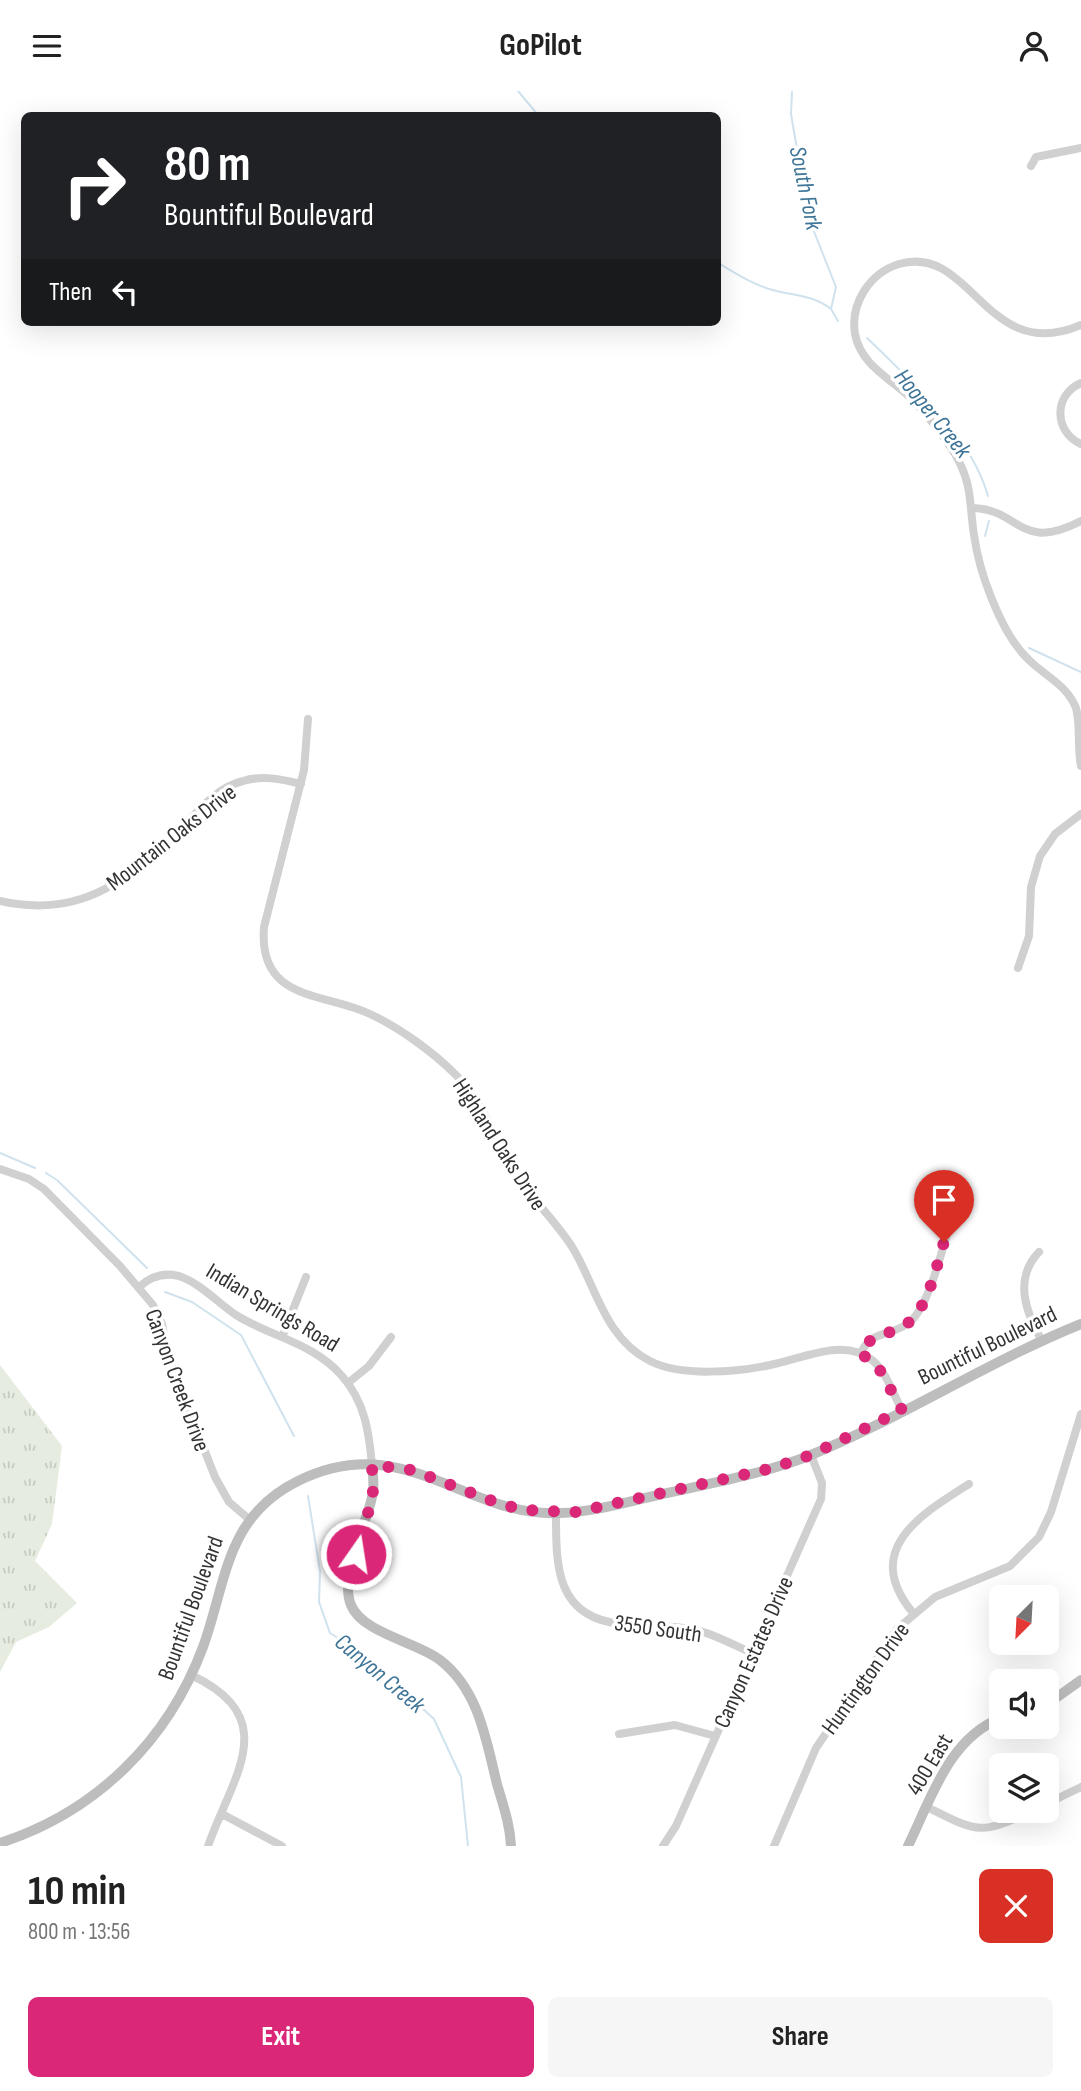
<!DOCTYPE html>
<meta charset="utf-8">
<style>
body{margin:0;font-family:"Sofia Sans Condensed",sans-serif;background:#f6f6f6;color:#222;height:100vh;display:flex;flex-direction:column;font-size:26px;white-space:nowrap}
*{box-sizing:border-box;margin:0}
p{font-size:23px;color:#767676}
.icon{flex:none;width:38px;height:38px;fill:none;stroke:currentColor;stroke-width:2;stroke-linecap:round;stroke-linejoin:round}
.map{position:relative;height:1755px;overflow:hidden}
.panel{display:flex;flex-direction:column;background:#fff;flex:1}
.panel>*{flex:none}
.top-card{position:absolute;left:21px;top:21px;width:700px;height:214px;border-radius:10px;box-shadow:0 7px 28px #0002;background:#202124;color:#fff;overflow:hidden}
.needle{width:46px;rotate:204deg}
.tools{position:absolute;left:989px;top:1494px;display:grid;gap:14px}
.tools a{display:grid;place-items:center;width:70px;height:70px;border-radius:10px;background:#fff;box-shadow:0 7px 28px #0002;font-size:35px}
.pin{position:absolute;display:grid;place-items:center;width:60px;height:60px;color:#fff;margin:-72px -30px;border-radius:50% 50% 50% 0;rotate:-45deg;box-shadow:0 0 7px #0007}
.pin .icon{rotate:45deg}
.me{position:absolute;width:77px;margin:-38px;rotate:13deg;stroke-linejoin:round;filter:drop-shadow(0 0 5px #0008)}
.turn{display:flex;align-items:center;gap:24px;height:147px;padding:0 28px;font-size:32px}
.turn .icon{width:91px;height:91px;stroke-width:2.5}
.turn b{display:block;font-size:49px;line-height:60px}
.then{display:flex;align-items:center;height:66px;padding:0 28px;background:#0003;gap:14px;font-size:26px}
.round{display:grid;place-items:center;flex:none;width:74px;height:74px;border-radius:10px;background:#f6f6f6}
.headline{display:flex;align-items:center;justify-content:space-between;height:119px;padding:0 28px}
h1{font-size:42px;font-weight:700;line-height:52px}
.action{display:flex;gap:14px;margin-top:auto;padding:14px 28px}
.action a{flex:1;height:80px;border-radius:10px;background:#db2777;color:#fff;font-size:28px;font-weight:700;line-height:80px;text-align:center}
.action a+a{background:#f6f6f6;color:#222}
header{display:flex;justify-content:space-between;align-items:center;height:91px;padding:0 28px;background:#fff;font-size:32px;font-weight:700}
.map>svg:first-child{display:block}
.grass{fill:url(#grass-tufts)}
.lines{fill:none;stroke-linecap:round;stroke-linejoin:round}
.stream{stroke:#cfe2ee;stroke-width:2}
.street{stroke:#d0d0d0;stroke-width:8}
.secondary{stroke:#bdbdbd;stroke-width:10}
.route{stroke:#db2777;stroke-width:12;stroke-dasharray:0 21.6}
.labels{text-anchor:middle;stroke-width:7;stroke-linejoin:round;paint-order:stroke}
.street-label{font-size:23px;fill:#333;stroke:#fff}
.water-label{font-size:24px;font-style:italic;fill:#3f7597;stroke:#fff}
</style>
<header><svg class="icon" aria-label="menu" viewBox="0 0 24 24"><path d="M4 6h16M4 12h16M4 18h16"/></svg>GoPilot<svg class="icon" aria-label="person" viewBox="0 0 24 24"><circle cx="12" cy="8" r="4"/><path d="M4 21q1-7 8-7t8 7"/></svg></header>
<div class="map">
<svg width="1081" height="1755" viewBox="0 0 1081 1755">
<defs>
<pattern id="grass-tufts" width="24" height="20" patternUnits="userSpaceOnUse" patternTransform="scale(1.75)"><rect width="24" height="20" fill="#e6ecdf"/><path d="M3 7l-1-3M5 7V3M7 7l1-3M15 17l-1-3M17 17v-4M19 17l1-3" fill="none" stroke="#c6cbc0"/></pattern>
</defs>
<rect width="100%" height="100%" fill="#fff"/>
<path class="grass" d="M0,1274L62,1355L52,1433L35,1470L77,1512L49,1536L16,1551L0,1581Z"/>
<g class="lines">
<path class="stream" d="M518,0L538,24
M792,1L791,23L809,128L836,196L831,218L838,230
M718,172C735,182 753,194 773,199C795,205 813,204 831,218
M867,247C911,289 971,345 988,405
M985,445L989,430
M1029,557L1081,581
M0,1062L35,1077
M46,1082L57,1089L147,1177
M165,1201L192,1211L241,1244L294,1345
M308,1405L320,1480L319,1511L330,1542L361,1561L434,1628L461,1686L468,1755"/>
<path class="street" d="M1031,75L1036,66L1081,57
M1081,234C986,275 972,152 899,173C870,182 850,212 855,243C861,275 892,288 913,309C929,326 943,344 955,363C973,394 969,412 974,444C977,465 983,486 991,506C1000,528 1011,552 1029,569C1045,585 1067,594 1076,617C1081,636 1077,655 1081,675
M1081,292C1053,304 1054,341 1081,353
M972,417C1021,418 1019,462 1081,430
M308,628L304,679L264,836C258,911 324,901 370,923C400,937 433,961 456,984C484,1013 498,1054 520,1088C536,1113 559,1134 574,1159C597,1199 606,1248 650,1270C681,1286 737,1281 770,1274C802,1268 843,1246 872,1269C886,1280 893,1303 902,1319
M0,810C85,829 131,786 187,731C203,715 219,696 243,690C262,684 281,688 301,693
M1018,877L1029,845L1031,796L1040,765L1055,743L1081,723
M0,1078L29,1088L44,1098L120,1175L153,1214L162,1233L169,1269L215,1386L229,1411L250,1429
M1039,1161C1013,1188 1026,1222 1042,1250
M139,1196C150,1186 163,1181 179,1185C200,1192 218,1212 236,1224C271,1246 314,1252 342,1285C365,1311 369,1341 372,1374
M282,1246L306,1186
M861,1262C871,1238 892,1246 910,1231C930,1213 943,1155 951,1129
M348,1292L369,1275L391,1246
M556,1422C556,1474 555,1527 622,1533C645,1535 669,1534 692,1538C713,1542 733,1554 752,1562
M913,1522C861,1459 920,1424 969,1393
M191,1584C284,1627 232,1686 208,1755
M619,1643L675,1634L715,1645
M1046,1713L1081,1696
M927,1716C977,1741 980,1745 1031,1720
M222,1723L282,1755
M663,1755L676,1735L821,1408L822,1392L811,1364
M774,1755L816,1657L897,1538L935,1506L1010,1475L1039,1446L1051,1421L1081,1323"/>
<path class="secondary" d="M372,1374C373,1385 375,1396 372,1406C366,1435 339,1485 351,1514C362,1542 417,1551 440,1569C479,1599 486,1649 497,1693C503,1714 510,1733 511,1755
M1046,1614L1081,1589
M0,1752C96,1721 168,1650 203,1556C227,1490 225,1426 298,1390C405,1337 465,1427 560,1422C593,1421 626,1411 658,1404C708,1393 758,1384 806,1366C900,1328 987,1271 1081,1233
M908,1755C931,1708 949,1647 1001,1627"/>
</g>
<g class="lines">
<path class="route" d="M356,1463L373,1405L372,1374L412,1379L495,1411L523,1419L577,1421L773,1377L811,1364L902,1319L877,1274L860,1262C872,1239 892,1246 909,1231C929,1214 936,1176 944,1151"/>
</g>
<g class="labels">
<g class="street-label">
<text transform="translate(171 746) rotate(-38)" y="8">Mountain Oaks Drive</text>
<text transform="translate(500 1053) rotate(57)" y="8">Highland Oaks Drive</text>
<text transform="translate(273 1216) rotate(31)" y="8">Indian Springs Road</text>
<text transform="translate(987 1254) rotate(-26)" y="8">Bountiful Boulevard</text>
<text transform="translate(178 1289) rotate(70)" y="8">Canyon Creek Drive</text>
<text transform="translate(190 1517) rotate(-70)" y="8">Bountiful Boulevard</text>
<text transform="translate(658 1537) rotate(8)" y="8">3550 South</text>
<text transform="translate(753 1561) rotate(-66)" y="8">Canyon Estates Drive</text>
<text transform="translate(865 1587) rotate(-54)" y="8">Huntington Drive</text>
<text transform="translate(929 1673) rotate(-59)" y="8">400 East</text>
</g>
<g class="water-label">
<text transform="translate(806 97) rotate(78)" y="8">South Fork</text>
<text transform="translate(933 322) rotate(51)" y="8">Hooper Creek</text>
<text transform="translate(380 1582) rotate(40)" y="8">Canyon Creek</text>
</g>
</g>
</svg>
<div class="tools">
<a><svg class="needle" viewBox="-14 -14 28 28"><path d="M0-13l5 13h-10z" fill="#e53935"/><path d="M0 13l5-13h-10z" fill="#767676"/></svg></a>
<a><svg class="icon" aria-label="sound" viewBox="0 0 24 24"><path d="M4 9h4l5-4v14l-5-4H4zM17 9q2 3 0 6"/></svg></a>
<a><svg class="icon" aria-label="layers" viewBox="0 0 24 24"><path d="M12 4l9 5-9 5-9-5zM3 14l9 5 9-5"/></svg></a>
</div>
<div class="pin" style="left:944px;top:1151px;background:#d93025"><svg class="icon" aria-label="arrive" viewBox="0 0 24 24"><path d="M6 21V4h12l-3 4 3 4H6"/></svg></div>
<svg class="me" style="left:356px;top:1463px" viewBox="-20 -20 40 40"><circle r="17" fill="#db2777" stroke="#fff" stroke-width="3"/><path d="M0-11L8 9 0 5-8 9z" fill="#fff"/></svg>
<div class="top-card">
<div class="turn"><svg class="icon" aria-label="right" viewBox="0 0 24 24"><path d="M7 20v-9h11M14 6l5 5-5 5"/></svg><div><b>80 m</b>Bountiful Boulevard</div></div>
<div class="then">Then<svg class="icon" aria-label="left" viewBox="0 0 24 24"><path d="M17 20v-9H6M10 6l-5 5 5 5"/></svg></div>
</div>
</div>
<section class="panel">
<div class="headline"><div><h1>10 min</h1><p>800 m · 13:56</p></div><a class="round" style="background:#d93025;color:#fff"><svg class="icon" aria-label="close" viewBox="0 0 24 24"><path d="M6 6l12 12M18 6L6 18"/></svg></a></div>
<div class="action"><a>Exit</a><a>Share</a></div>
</section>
